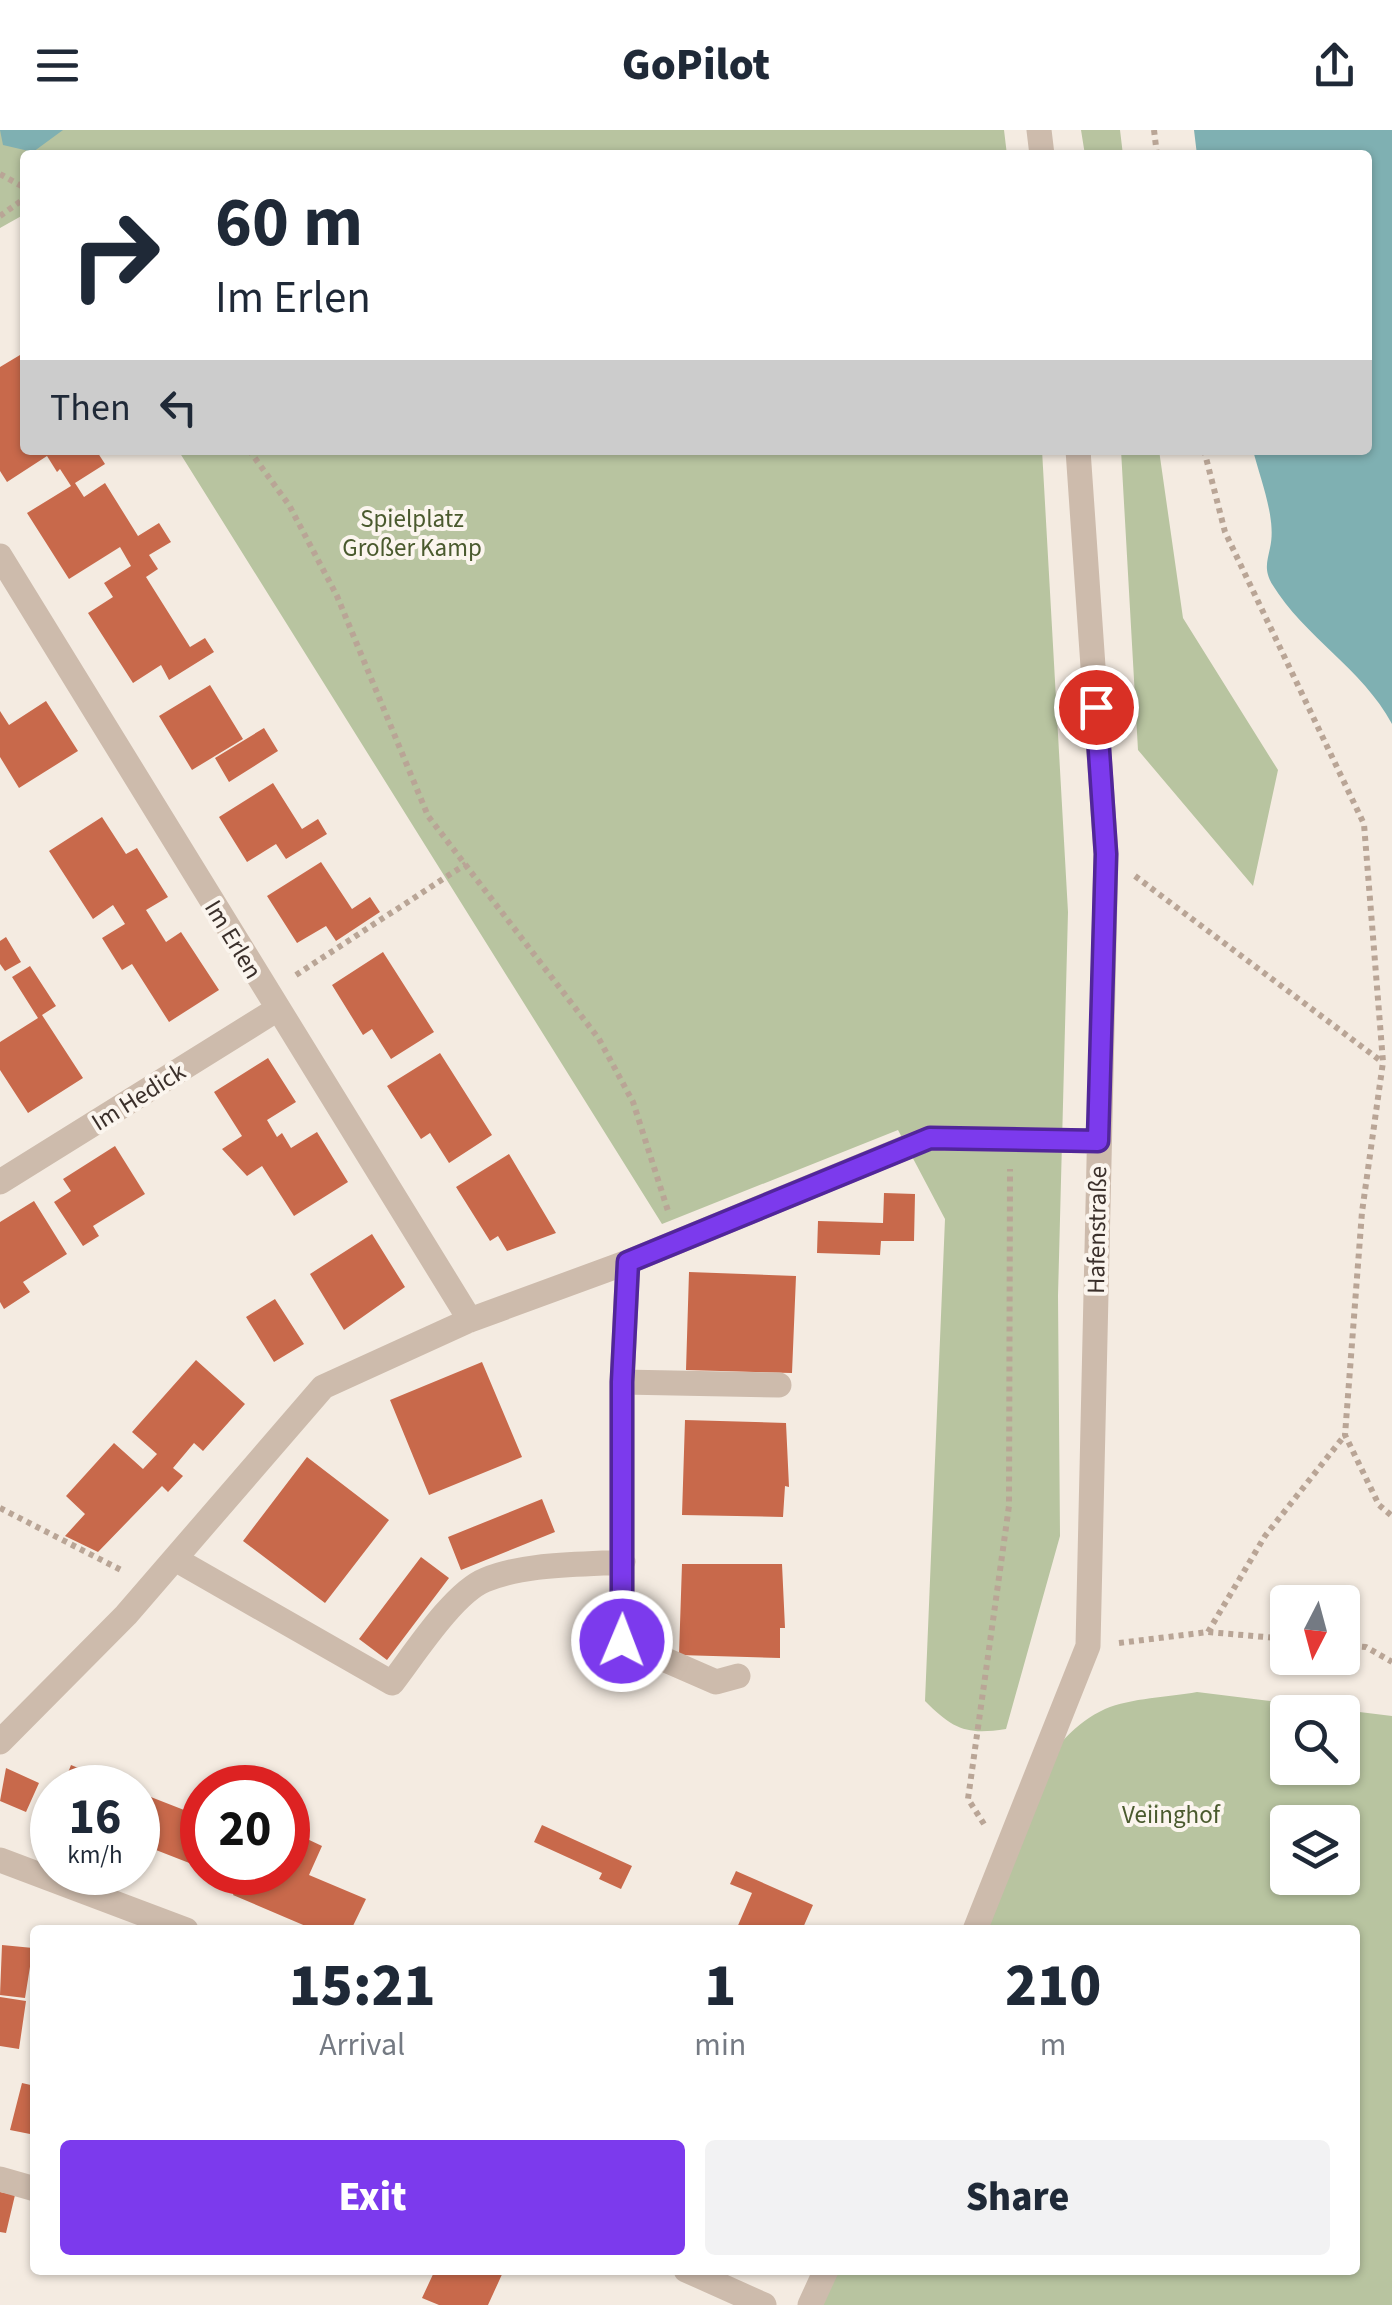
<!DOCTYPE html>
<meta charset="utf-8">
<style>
body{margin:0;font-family:"Source Sans 3",sans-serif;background:#f2f2f3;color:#1f2937;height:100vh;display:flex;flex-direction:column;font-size:38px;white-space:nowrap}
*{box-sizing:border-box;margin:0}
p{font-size:32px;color:#747a83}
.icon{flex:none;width:55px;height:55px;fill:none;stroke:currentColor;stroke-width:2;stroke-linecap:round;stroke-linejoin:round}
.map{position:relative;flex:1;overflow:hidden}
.details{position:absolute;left:30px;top:1795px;width:1330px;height:350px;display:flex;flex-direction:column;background:#fff;border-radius:10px;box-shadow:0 2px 8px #0004}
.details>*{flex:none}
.hud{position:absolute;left:20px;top:20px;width:1352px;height:305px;border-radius:10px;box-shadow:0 2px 8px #0004;background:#fff;color:#1f2937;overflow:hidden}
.needle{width:65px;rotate:186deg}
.buttons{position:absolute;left:1270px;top:1455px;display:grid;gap:20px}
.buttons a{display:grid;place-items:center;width:90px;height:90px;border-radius:10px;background:#fff;box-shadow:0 2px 8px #0004;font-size:50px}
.speed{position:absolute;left:30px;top:1635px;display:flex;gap:20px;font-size:50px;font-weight:700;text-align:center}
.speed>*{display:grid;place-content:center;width:130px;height:130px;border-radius:50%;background:#fff;box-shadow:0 2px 8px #0004;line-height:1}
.speed small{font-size:25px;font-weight:400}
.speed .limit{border:15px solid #d22;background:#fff;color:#111}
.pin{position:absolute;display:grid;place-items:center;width:85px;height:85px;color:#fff;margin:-42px;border:5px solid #fff;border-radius:50%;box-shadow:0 2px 10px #0007}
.me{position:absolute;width:110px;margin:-55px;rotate:1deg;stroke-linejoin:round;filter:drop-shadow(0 0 8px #0008)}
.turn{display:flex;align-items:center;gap:35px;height:210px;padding:0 30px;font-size:45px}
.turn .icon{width:130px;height:130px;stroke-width:2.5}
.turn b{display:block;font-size:70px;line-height:85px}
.then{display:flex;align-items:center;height:95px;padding:0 30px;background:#0003;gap:20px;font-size:38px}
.eta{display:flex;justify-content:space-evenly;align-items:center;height:170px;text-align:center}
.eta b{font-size:60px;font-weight:800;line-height:70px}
.primary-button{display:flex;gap:20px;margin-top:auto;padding:20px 30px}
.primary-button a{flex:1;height:115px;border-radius:10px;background:#7c3aed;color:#fff;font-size:40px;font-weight:800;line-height:115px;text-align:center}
.primary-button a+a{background:#f2f2f3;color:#1f2937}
header{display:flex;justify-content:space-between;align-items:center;height:130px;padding:0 30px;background:#fff;font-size:45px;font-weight:800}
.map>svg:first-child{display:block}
.green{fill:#b8c4a0;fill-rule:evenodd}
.water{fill:#7fb0b2}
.building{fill:#c8694b}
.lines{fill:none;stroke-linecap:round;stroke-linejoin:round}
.path{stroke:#b9a596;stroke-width:6;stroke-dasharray:5 5;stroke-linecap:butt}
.minor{stroke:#cdbbac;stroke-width:25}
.route-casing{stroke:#51269a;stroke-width:25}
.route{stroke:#7c3aed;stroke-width:18}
.labels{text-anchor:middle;stroke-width:8;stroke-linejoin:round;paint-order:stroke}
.park-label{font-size:25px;fill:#4a5a2e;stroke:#fbf5ee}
.street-label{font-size:25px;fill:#3b302b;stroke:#fbf5ee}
</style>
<header><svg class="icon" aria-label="menu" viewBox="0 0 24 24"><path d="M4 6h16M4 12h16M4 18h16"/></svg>GoPilot<svg class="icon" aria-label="share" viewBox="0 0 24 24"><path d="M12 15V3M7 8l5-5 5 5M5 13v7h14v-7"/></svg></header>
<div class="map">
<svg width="1392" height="2175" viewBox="0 0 1392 2175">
<rect width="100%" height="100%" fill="#f4ebe1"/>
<path class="green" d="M0,0H1004L1007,25H25V84L0,98Z
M1081,0H1120L1123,25H1085Z
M178,320H1042L1068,782L1058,1166L1060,1406L1006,1599C967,1605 954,1600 925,1571L945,1089L898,1000L662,1094Z
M1121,320H1159L1183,488L1278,640L1253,756L1138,620Z
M1197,1562L1392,1586V2175H802L817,2140H1355V1800H966C996,1731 1031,1613 1105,1579C1131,1568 1169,1567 1197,1562ZM1288,1582H1342V1638H1288ZM1288,1692H1342V1748H1288Z"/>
<path class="water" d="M0,0H63L33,22L3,15Z
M1194,0H1392V594C1362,538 1305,508 1272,454C1264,440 1267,432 1270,418C1277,389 1260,349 1253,320H1368V25H1197Z"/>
<path class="building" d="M25,222V320H96L105,334L75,353L84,367L105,353L138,406L159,393L171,412L149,425L158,439L146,447L190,517L205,508L214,522L169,550L161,535L133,553L88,483L113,467L104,453L131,436L120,417L69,449L27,383L71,356L60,339L57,342L47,326L7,352L0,341V237Z
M210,555L243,609L192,640L159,586Z
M46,571L78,621L19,658L0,627V581L9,595Z
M264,598L278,621L229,652L215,628Z
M273,653L302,699L318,689L327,704L286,729L276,714L247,732L219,687Z
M102,687L126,724L137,718L168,767L146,780L166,812L181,802L219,860L169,892L132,834L122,840L102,808L125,794L113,775L93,789L49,721Z
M321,732L352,779L370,767L380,782L336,811L326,796L297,813L267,766Z
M6,807L21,832L5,841L0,834V811Z
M383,822L434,902L391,929L372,899L363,905L332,855Z
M30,836L56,876L42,885L83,948L28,983L0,940V912L38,888L12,847Z
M440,923L492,1005L449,1033L430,1003L421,1009L387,956Z
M268,928L296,972L267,990L277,1007L282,1003L291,1018L317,1002L348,1052L294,1086L262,1036L247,1046L222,1019L242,1006L214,962Z
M115,1016L145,1064L93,1096L99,1106L83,1116L54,1072L71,1061L63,1049Z
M509,1024L556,1103L507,1121L498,1106L490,1111L456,1057Z
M884,1063L915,1064L914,1111H881L880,1125L817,1123L818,1091L883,1093Z
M34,1071L67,1124L23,1152L30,1162L4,1179L0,1172V1092Z
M372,1104L405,1157L344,1200L310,1144Z
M689,1142L796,1146L792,1243L686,1240Z
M275,1169L304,1214L274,1232L246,1187Z
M196,1230L245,1274L203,1321L194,1313L173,1338L183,1346L168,1362L162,1356L98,1422L65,1406L85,1384L66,1366L114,1313L143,1339L157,1324L132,1302Z
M482,1232L522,1327L429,1365L390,1270Z
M685,1290L786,1293L789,1357L785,1356L783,1387L682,1385Z
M307,1327L389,1390L325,1473L243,1411Z
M542,1369L555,1402L461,1440L448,1407Z
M421,1427L449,1448L387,1530L359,1509Z
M682,1434H782L785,1498H780V1528L679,1525Z
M71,1635L100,1647L126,1658H62Z
M6,1638L39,1653L26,1682L0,1671Z
M138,1662L202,1687V1722L197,1736L138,1713Z
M542,1695L632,1736L621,1759L599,1749L602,1743L534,1712Z
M288,1700L322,1716L309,1745L366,1769L351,1800H315L233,1765L242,1742H288Z
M736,1741L813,1775L802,1800H736L752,1763L730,1754Z
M2,1815L33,1818L25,1868L0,1865Z
M0,1867L26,1871L19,1919L0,1916Z
M22,1953L35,1956V2005L10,2000Z
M0,2062L15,2065L6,2103L0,2102Z
M435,2140H504L488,2175H439L422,2168Z"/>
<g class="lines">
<path class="path" d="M1154,0L1157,25
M0,44L25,58
M0,86L25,68
M249,320L289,375L337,466L428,686L599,909L633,972L669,1084
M1204,320L1225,402L1364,694L1383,932L1362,1082L1345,1305L1379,1375L1392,1386
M1135,746L1381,931
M296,845L466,734
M0,1378L123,1441
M1208,1502L1265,1406L1345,1305
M1119,1513L1208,1502L1288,1509
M1342,1515L1366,1517L1392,1532
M984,1694L968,1669L1009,1376L1010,1039"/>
<path class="minor" d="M1039,0L1042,25
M0,426L470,1190
M0,1052L276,880
M628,1132L622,1252V1511L716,1552L738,1546
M622,1252L779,1255
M175,1429L392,1553C413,1526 453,1463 485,1450C526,1433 579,1435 623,1432
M0,1612L126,1485L323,1257L470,1190L628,1132L929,1008L1098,1011
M0,1730L186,1800
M975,1800L1088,1516L1106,724L1078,320
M0,2049L35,2059
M686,2140L764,2175
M810,2175L826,2140"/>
</g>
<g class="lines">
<g class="route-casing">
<path id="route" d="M622,1511V1252L628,1132L930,1008L1098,1011L1106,724L1096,577"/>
</g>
<use href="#route" class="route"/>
</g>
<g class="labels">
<g class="park-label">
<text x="412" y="397">Spielplatz<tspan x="412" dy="29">Großer Kamp</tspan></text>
<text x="1171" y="1693">Veiinghof</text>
</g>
<g class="street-label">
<text transform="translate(234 809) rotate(59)" y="9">Im Erlen</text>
<text transform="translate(138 966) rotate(-32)" y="9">Im Hedick</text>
<text transform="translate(1096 1100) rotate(-89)" y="9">Hafenstraße</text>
</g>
</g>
</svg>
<div class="buttons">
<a><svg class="needle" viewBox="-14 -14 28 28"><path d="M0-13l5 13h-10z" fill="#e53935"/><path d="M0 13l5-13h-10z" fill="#747a83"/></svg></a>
<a><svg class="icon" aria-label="search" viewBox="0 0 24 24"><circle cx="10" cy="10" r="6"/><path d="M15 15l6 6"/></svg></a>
<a><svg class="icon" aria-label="layers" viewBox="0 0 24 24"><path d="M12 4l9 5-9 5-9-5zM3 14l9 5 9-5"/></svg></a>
</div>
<div class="speed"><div>16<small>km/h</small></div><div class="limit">20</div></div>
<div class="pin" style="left:1096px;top:577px;background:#d93025"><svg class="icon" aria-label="arrive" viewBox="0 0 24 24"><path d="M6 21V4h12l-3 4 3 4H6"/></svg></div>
<svg class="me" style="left:622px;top:1511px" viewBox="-20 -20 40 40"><circle r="17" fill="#7c3aed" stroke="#fff" stroke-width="3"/><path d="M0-11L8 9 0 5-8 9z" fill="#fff"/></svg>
<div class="hud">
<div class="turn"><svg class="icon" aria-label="right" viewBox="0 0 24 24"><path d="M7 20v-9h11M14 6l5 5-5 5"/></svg><div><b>60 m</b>Im Erlen</div></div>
<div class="then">Then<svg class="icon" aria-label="left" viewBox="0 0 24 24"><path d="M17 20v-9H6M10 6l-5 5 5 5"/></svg></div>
</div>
<section class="details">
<div class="eta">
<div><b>15:21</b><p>Arrival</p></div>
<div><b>1</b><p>min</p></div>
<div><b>210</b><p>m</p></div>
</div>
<div class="primary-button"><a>Exit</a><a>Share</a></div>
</section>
</div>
